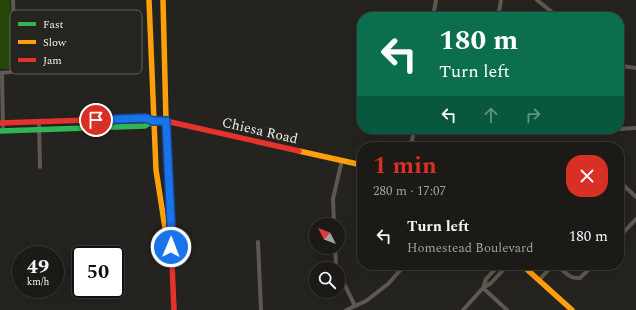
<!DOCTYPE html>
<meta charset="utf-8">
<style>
body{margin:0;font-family:Spectral,serif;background:#282724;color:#f1f3f6;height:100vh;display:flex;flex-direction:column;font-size:15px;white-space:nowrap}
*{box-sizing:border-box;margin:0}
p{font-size:13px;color:#a0a1a1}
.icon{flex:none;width:22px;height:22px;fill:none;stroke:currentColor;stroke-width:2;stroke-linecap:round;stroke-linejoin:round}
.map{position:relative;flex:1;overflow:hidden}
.drawer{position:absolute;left:357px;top:142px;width:267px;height:128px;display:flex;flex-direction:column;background:#1b1a17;border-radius:16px;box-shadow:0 4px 16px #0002,0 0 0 1px #393836}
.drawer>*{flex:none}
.hud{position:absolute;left:357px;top:12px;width:267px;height:122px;border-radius:16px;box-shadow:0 4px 16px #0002,0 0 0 1px #393836;background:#0b6e4f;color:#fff;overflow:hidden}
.needle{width:26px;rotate:312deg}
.tools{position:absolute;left:309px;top:218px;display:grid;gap:8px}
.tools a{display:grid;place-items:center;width:36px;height:36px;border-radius:50%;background:#1b1a17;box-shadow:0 4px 16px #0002,0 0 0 1px #393836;font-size:20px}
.speed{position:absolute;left:12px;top:246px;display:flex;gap:8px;font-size:20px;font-weight:700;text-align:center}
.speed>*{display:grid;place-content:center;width:52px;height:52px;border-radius:50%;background:#1b1a17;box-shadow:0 4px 16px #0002,0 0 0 1px #393836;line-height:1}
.speed small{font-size:10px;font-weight:400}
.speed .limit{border:2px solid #111;border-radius:6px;background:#fff;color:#111}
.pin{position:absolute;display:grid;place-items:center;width:34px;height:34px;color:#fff;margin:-17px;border:2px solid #fff;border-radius:50%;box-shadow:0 1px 4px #0007}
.me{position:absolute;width:44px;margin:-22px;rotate:1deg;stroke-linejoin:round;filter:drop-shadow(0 0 3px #0008)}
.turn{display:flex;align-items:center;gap:14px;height:84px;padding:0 16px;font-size:18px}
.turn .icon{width:52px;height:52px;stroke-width:2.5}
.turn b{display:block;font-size:28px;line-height:34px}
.lanes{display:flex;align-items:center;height:38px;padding:0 16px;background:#0003;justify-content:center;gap:20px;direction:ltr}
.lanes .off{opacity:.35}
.round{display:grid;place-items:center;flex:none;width:42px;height:42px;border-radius:16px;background:#282724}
.head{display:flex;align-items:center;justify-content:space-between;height:68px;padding:0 16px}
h1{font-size:24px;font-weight:700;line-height:30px;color:#d93025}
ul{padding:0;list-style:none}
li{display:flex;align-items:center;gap:12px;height:52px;padding:0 16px}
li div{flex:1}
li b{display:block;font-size:15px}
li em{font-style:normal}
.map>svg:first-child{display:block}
.green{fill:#254609}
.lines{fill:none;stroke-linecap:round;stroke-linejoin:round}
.street{stroke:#5f5850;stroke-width:4}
.fast{stroke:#30b455;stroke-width:5.5}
.slow{stroke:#ff9f0a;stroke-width:5.5}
.jam{stroke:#e5322d;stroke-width:5.5}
.route-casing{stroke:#114b97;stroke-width:10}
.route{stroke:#1a73e8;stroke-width:7}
.labels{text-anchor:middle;stroke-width:3.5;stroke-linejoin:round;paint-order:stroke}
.street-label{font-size:14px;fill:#f1f0ed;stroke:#25241e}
.key{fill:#25241e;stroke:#62615c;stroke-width:1}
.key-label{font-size:11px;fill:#f1f0ed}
</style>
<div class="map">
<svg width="636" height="310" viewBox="0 0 636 310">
<rect width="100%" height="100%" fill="#24231f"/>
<path class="green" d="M0,0H10L14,69H0Z"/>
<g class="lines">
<path class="street" d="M537,0L558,17
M433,17L436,0
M498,17L501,0
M619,64L622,66L636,68
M0,73L11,72L15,67L13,0
M2,73L3,130
M39,122L40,167
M479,129L478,130L611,129
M619,129L636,128
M411,147L414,129
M619,181L636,197
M334,225L333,199L342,160
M619,237L636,219
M258,242L261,310
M335,247L336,264L337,269
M499,265L486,279L483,288L491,283L508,265
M557,265C565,272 569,279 580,278L593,265
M338,271L355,306
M539,280L553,265
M346,310L366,301L388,284L405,265
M463,310L483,288L507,310"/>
<path class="fast" d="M0,131L145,126L153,121"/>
<path class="slow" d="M149,0L156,170L168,247
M163,0L166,121L171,240
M299,151L362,165
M522,265L572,310"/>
<path class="jam" d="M0,123L146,118L153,121H166L299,151
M171,240L174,310"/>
</g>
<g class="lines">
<g class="route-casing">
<path id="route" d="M96,120L146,118L153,121H166L171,223V247"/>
</g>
<use href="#route" class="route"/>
</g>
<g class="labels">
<g class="street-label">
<text transform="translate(260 130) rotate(13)" y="5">Chiesa Road</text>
</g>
</g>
<rect x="10" y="10" width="132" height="64" rx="6" class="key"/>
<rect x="18" y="22" width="18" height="4" fill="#30b455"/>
<rect x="18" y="40" width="18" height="4" fill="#ff9f0a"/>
<rect x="18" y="58" width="18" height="4" fill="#e5322d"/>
<g class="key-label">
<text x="43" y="28">Fast</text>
<text x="43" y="46">Slow</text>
<text x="43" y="64">Jam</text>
</g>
</svg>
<div class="tools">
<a><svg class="needle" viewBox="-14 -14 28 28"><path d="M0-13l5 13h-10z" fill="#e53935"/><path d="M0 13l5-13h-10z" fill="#a0a1a1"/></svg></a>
<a><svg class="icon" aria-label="search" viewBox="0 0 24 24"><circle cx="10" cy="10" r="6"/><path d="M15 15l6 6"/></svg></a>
</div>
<div class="speed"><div>49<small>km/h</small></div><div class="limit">50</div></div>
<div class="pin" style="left:96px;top:120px;background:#d93025"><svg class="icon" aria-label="arrive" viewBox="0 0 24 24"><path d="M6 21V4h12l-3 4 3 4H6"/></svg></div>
<svg class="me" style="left:171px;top:247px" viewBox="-20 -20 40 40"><circle r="17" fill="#1a73e8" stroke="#fff" stroke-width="3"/><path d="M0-11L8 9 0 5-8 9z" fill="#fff"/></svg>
<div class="hud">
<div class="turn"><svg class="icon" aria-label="left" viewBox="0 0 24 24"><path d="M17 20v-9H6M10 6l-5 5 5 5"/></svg><div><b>180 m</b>Turn left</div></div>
<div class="lanes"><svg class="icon" aria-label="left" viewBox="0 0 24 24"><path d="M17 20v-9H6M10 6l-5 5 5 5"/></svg><svg class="icon off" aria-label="ahead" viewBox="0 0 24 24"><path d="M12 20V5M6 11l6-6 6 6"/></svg><svg class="icon off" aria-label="right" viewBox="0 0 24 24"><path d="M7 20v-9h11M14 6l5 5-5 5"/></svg></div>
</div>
<section class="drawer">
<div class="head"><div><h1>1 min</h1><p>280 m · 17:07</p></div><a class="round" style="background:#d93025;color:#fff"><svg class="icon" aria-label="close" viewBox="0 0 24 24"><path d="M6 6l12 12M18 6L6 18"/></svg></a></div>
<ul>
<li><svg class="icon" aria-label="left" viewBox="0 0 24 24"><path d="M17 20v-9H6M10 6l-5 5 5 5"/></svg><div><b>Turn left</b><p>Homestead Boulevard</p></div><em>180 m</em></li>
</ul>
</section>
</div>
